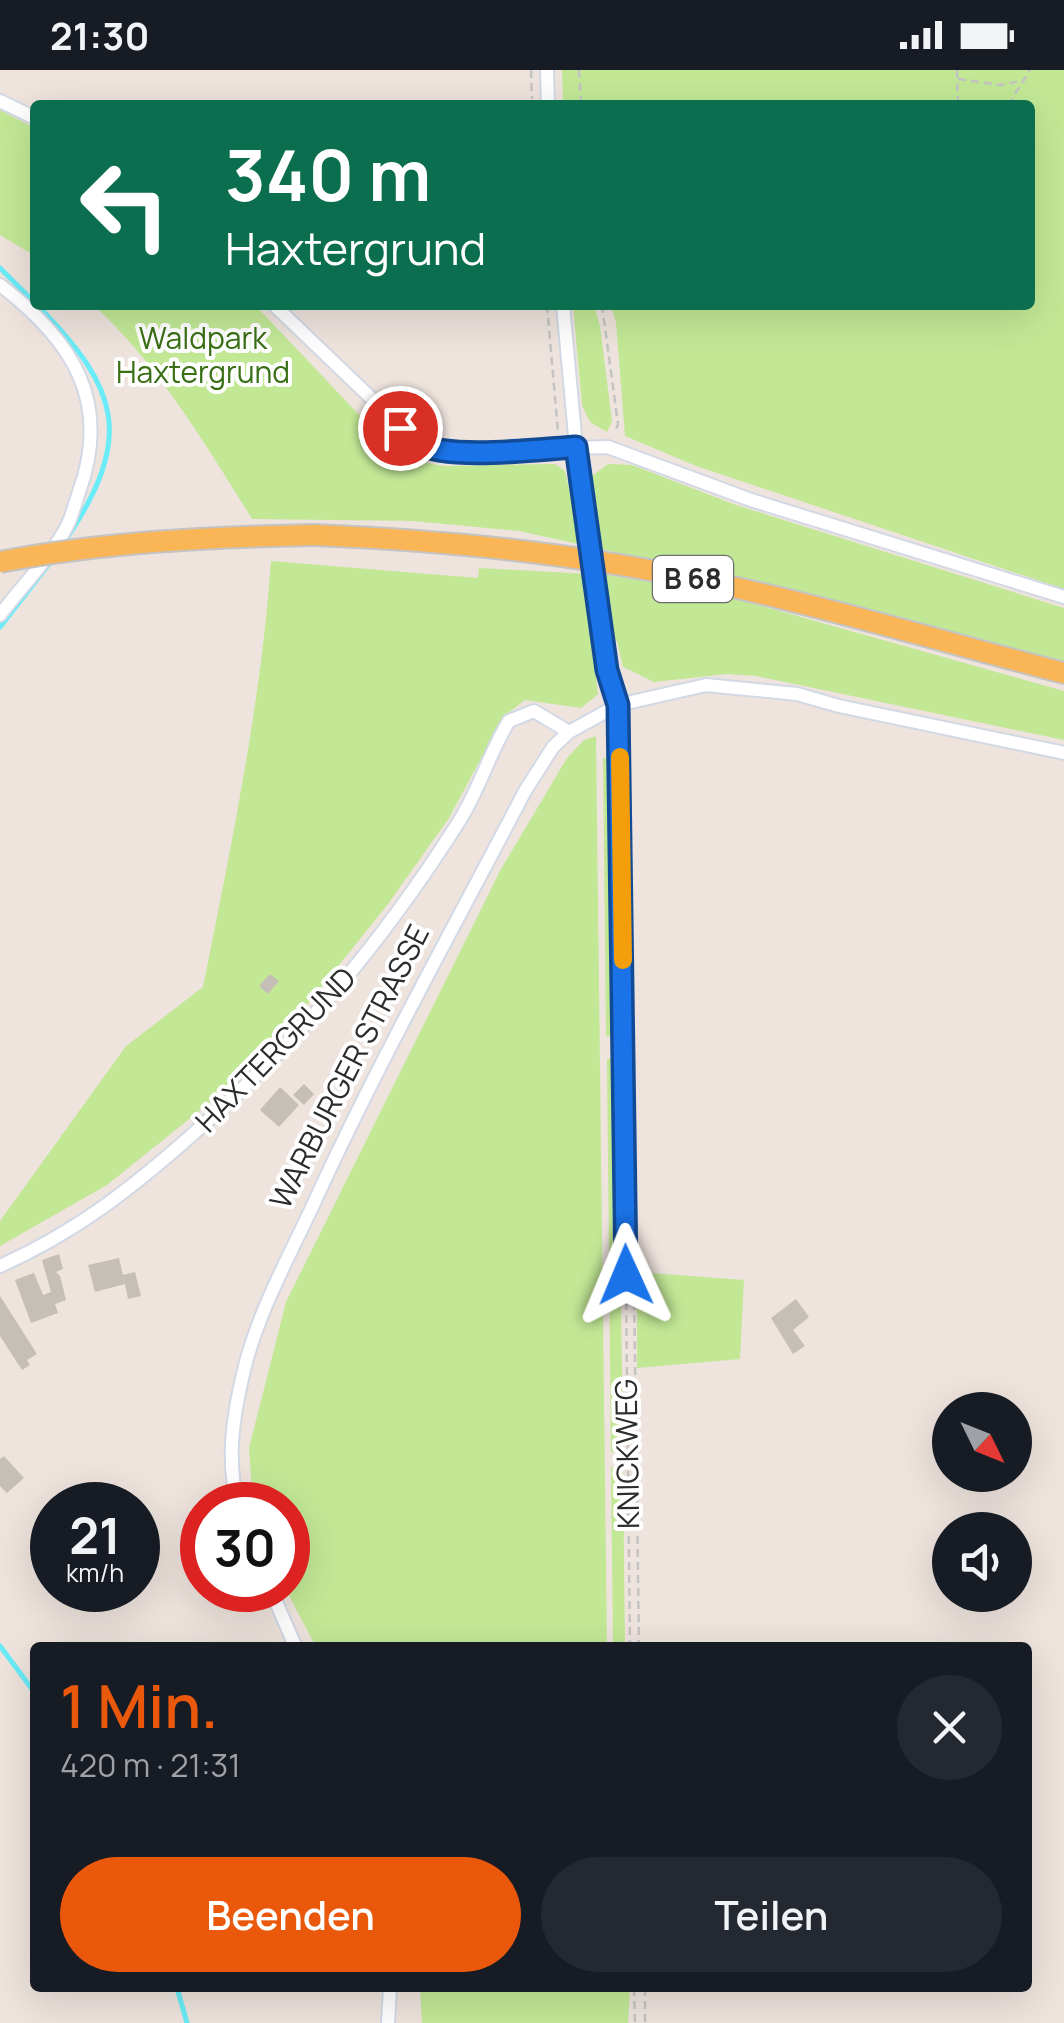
<!DOCTYPE html>
<html lang="de">
<meta charset="utf-8">
<style>
body{margin:0;font-family:Manrope,sans-serif;background:#242831;color:#f1f3f6;height:100vh;display:flex;flex-direction:column;font-size:38px;white-space:nowrap}
*{box-sizing:border-box;margin:0}
p{font-size:32px;color:#9ea1a6}
.icon{flex:none;width:55px;height:55px;fill:none;stroke:currentColor;stroke-width:2;stroke-linecap:round;stroke-linejoin:round}
.map{position:relative;flex:1;overflow:hidden}
.side{position:absolute;left:30px;top:1572px;width:1002px;height:350px;display:flex;flex-direction:column;background:#171b24;border-radius:10px;box-shadow:0 10px 40px #0002}
.side>*{flex:none}
.hud{position:absolute;left:30px;top:30px;width:1005px;height:210px;border-radius:10px;box-shadow:0 10px 40px #0002;background:#0b6e4f;color:#fff;overflow:hidden}
.needle{width:65px;rotate:133deg}
.buttons{position:absolute;left:932px;top:1322px;display:grid;gap:20px}
.buttons a{display:grid;place-items:center;width:100px;height:100px;border-radius:50%;background:#171b24;box-shadow:0 10px 40px #0002;font-size:50px}
.speed{position:absolute;left:30px;top:1412px;display:flex;gap:20px;font-size:50px;font-weight:700;text-align:center}
.speed>*{display:grid;place-content:center;width:130px;height:130px;border-radius:50%;background:#171b24;box-shadow:0 10px 40px #0002;line-height:1}
.speed small{font-size:25px;font-weight:400}
.speed .limit{border:15px solid #d22;background:#fff;color:#111}
.pin{position:absolute;display:grid;place-items:center;width:85px;height:85px;color:#fff;margin:-42px;border:5px solid #fff;border-radius:50%;box-shadow:0 2px 10px #0007}
.me{position:absolute;width:110px;margin:-55px;rotate:359deg;stroke-linejoin:round;filter:drop-shadow(0 0 8px #0008)}
.turn{display:flex;align-items:center;gap:35px;height:210px;padding:0 30px;font-size:45px}
.turn .icon{width:130px;height:130px;stroke-width:2.5}
.turn b{display:block;font-size:70px;line-height:85px}
.round{display:grid;place-items:center;flex:none;width:105px;height:105px;border-radius:52px;background:#242831}
.summary{display:flex;align-items:center;justify-content:space-between;height:170px;padding:0 30px}
h1{font-size:60px;font-weight:600;line-height:75px;color:#ea580c}
.button{display:flex;gap:20px;margin-top:auto;padding:20px 30px}
.button a{flex:1;height:115px;border-radius:60px;background:#ea580c;color:#fff;font-size:40px;font-weight:600;line-height:115px;text-align:center}
.button a+a{background:#242831;color:#f1f3f6}
.status{display:flex;justify-content:space-between;align-items:center;height:70px;padding:0 50px;background:#171b24;direction:ltr}
.status svg{height:28px;fill:currentColor}
.map>svg:first-child{display:block}
.green{fill:#c2e896}
.lines{fill:none;stroke-linecap:round;stroke-linejoin:round}
.stream{stroke:#69ecf7;stroke-width:5}
.building{fill:#c6bfb8}
.minor-casing{stroke:#d2d9e5;stroke-width:16}
.primary-casing{stroke:#c4c4c4;stroke-width:24}
.path{stroke:#c4c4c4;stroke-width:2.5;stroke-dasharray:8 5;stroke-linecap:butt}
.minor{stroke:#fff;stroke-width:12}
.primary{stroke:#fab556;stroke-width:20}
.minor-bridge-casing{stroke:#d2d9e5;stroke-width:16;stroke-linecap:butt}
.primary-bridge-casing{stroke:#c4c4c4;stroke-width:24;stroke-linecap:butt}
.minor-bridge{stroke:#fff;stroke-width:12}
.primary-bridge{stroke:#fab556;stroke-width:20}
.route-casing{stroke:#114b97;stroke-width:25}
.route{stroke:#1a73e8;stroke-width:18}
.slow{stroke:#f59e0b;stroke-width:18}
.labels{text-anchor:middle;stroke-width:8;stroke-linejoin:round;paint-order:stroke}
.shield{fill:#fff;stroke:#6b6b6b;stroke-width:2.5}
.shield-label{font-size:28px;font-weight:bold;fill:#2c2c2c}
.park-label{font-size:30px;fill:#396f15;stroke:#fff}
.street-label{font-size:30px;fill:#2c2c2c;stroke:#fff}
</style>
<div class="status"><b>21:30</b><svg viewBox="0 0 49 12"><path d="M0 12V9h3v3zM5 12V6h3v6zM10 12V3h3v9zM15 12V0h3v12zM26 1h20v11H26zM47 4h2v5h-2z"/></svg></div>
<div class="map">
<svg width="1064" height="1953" viewBox="0 0 1064 1953">
<rect width="100%" height="100%" fill="#eee3dd"/>
<path class="green" d="M562,0H1064V519L696,396L625,366L616,253L611,235H1030V35H563Z
M0,40L35,58V186L0,165Z
M93,235H255L401,389L445,396L555,394L565,401L570,423L608,394L632,395L736,435L1064,538V593L714,504L519,461L413,451L252,449C210,381 153,287 93,235Z
M573,235H594L600,256L612,351L607,362L590,352L582,335Z
M271,491L478,508L479,498L607,505L712,522L1064,621V670L756,606L727,604L654,612L623,597L617,571L591,565L598,624L581,638L525,630L504,646L449,748L388,834L307,935L218,1026L107,1115L0,1176V1151L126,976L203,917C231,776 261,635 271,491Z
M596,666L607,1577H316L286,1520L288,1435H253L249,1378L286,1232L501,799L567,688L584,670Z
M603,688H612L618,965L606,966Z
M607,989H618L623,1382H611Z
M637,1202L744,1210L740,1289L637,1298Z
M623,1396L625,1577H613L611,1397Z
M420,1918H630L628,1953H422Z"/>
<g class="lines">
<path class="stream" d="M0,198L35,233
M37,235C121,320 134,368 65,471
M0,557L53,489
M0,1576L35,1623
M177,1918L187,1953"/>
</g>
<path class="building" d="M270,904L279,911L268,924L259,916Z
M304,1014L314,1024L304,1035L293,1025Z
M280,1017L299,1035L279,1057L260,1040Z
M59,1184L63,1199L56,1202L60,1206L66,1230L55,1234L58,1243L31,1253L15,1210L34,1203L43,1225L51,1222L42,1190Z
M119,1188L123,1205L135,1202L141,1226L128,1229L125,1214L95,1222L88,1195Z
M0,1226L37,1284L27,1290L30,1295L22,1300L0,1266Z
M796,1229L809,1247L793,1260L805,1276L793,1284L771,1248Z
M4,1386L24,1408L7,1423L0,1416V1389Z"/>
<g class="lines">
<g class="minor-casing">
<path id="minor" d="M547,0L548,35
M0,31L35,48
M0,215C72,270 112,331 79,422C75,433 72,447 66,458C49,489 21,517 0,545
M274,235L419,374L444,381L608,377L751,430L1064,527
M563,235L576,377L584,427
M607,600L618,635L621,712L626,1205
M0,1196C76,1162 131,1119 193,1064C300,970 382,873 458,753C479,721 489,683 509,651L534,641L569,662
M238,1435C226,1390 233,1345 244,1300C258,1242 289,1187 314,1133C378,993 454,857 525,721L553,677L569,662L618,635L706,615L797,624L839,636L1064,683
M271,1520L296,1578
M388,1953L390,1918"/>
</g>
<g class="primary-casing">
<path id="primary" d="M314,465C412,469 510,477 608,493C762,517 913,564 1064,603"/>
</g>
<path class="path" d="M531,0L532,29
M579,0L581,35
M957,0L958,35
M958,9L1001,15L1025,10
M1008,35L1030,0
M547,235L558,362
M602,235L618,354L615,362
M626,1219L630,1578
M634,1219L639,1578
M634,1918L635,1953
M645,1918V1953"/>
<use href="#minor" class="minor"/>
<use href="#primary" class="primary"/>
<g class="minor-bridge-casing">
<path id="minor-bridge" d="M584,427L607,600"/>
</g>
<g class="primary-bridge-casing">
<path id="primary-bridge" d="M0,492C103,472 209,467 314,465"/>
</g>
<use href="#minor-bridge" class="minor-bridge"/>
<use href="#primary-bridge" class="primary-bridge"/>
</g>
<g class="lines">
<g class="route-casing">
<path id="route" d="M400,358C405,363 412,369 418,373C448,391 540,379 576,377L607,600L618,635L626,1205"/>
</g>
<use href="#route" class="route"/>
<path class="slow" d="M620,687L623,890"/>
</g>
<g class="labels">
<rect class="shield" x="653" y="486" width="80" height="46" rx="8"/>
<g class="shield-label">
<text x="693" y="519">B 68</text>
</g>
<g class="park-label">
<text x="203" y="279">Waldpark<tspan x="203" dy="34">Haxtergrund</tspan></text>
</g>
<g class="street-label">
<text transform="translate(276 980) rotate(-46)" y="10">HAXTERGRUND</text>
<text transform="translate(350 997) rotate(-63)" y="10">WARBURGER STRASSE</text>
<text transform="translate(628 1384) rotate(-91)" y="10">KNICKWEG</text>
</g>
</g>
</svg>
<div class="buttons">
<a><svg class="needle" viewBox="-14 -14 28 28"><path d="M0-13l5 13h-10z" fill="#e53935"/><path d="M0 13l5-13h-10z" fill="#9ea1a6"/></svg></a>
<a><svg class="icon" aria-label="sound" viewBox="0 0 24 24"><path d="M4 9h4l5-4v14l-5-4H4zM17 9q2 3 0 6"/></svg></a>
</div>
<div class="speed"><div>21<small>km/h</small></div><div class="limit">30</div></div>
<div class="pin" style="left:400px;top:358px;background:#d93025"><svg class="icon" aria-label="arrive" viewBox="0 0 24 24"><path d="M6 21V4h12l-3 4 3 4H6"/></svg></div>
<svg class="me" style="left:626px;top:1205px" viewBox="-20 -20 40 40"><path d="M0-17L14 15 0 8-14 15z" fill="#1a73e8" stroke="#fff" stroke-width="4"/></svg>
<div class="hud">
<div class="turn"><svg class="icon" aria-label="left" viewBox="0 0 24 24"><path d="M17 20v-9H6M10 6l-5 5 5 5"/></svg><div><b>340 m</b>Haxtergrund</div></div>
</div>
<section class="side">
<div class="summary"><div><h1>1 Min.</h1><p>420 m · 21:31</p></div><a class="round"><svg class="icon" aria-label="close" viewBox="0 0 24 24"><path d="M6 6l12 12M18 6L6 18"/></svg></a></div>
<div class="button"><a>Beenden</a><a>Teilen</a></div>
</section>
</div>
